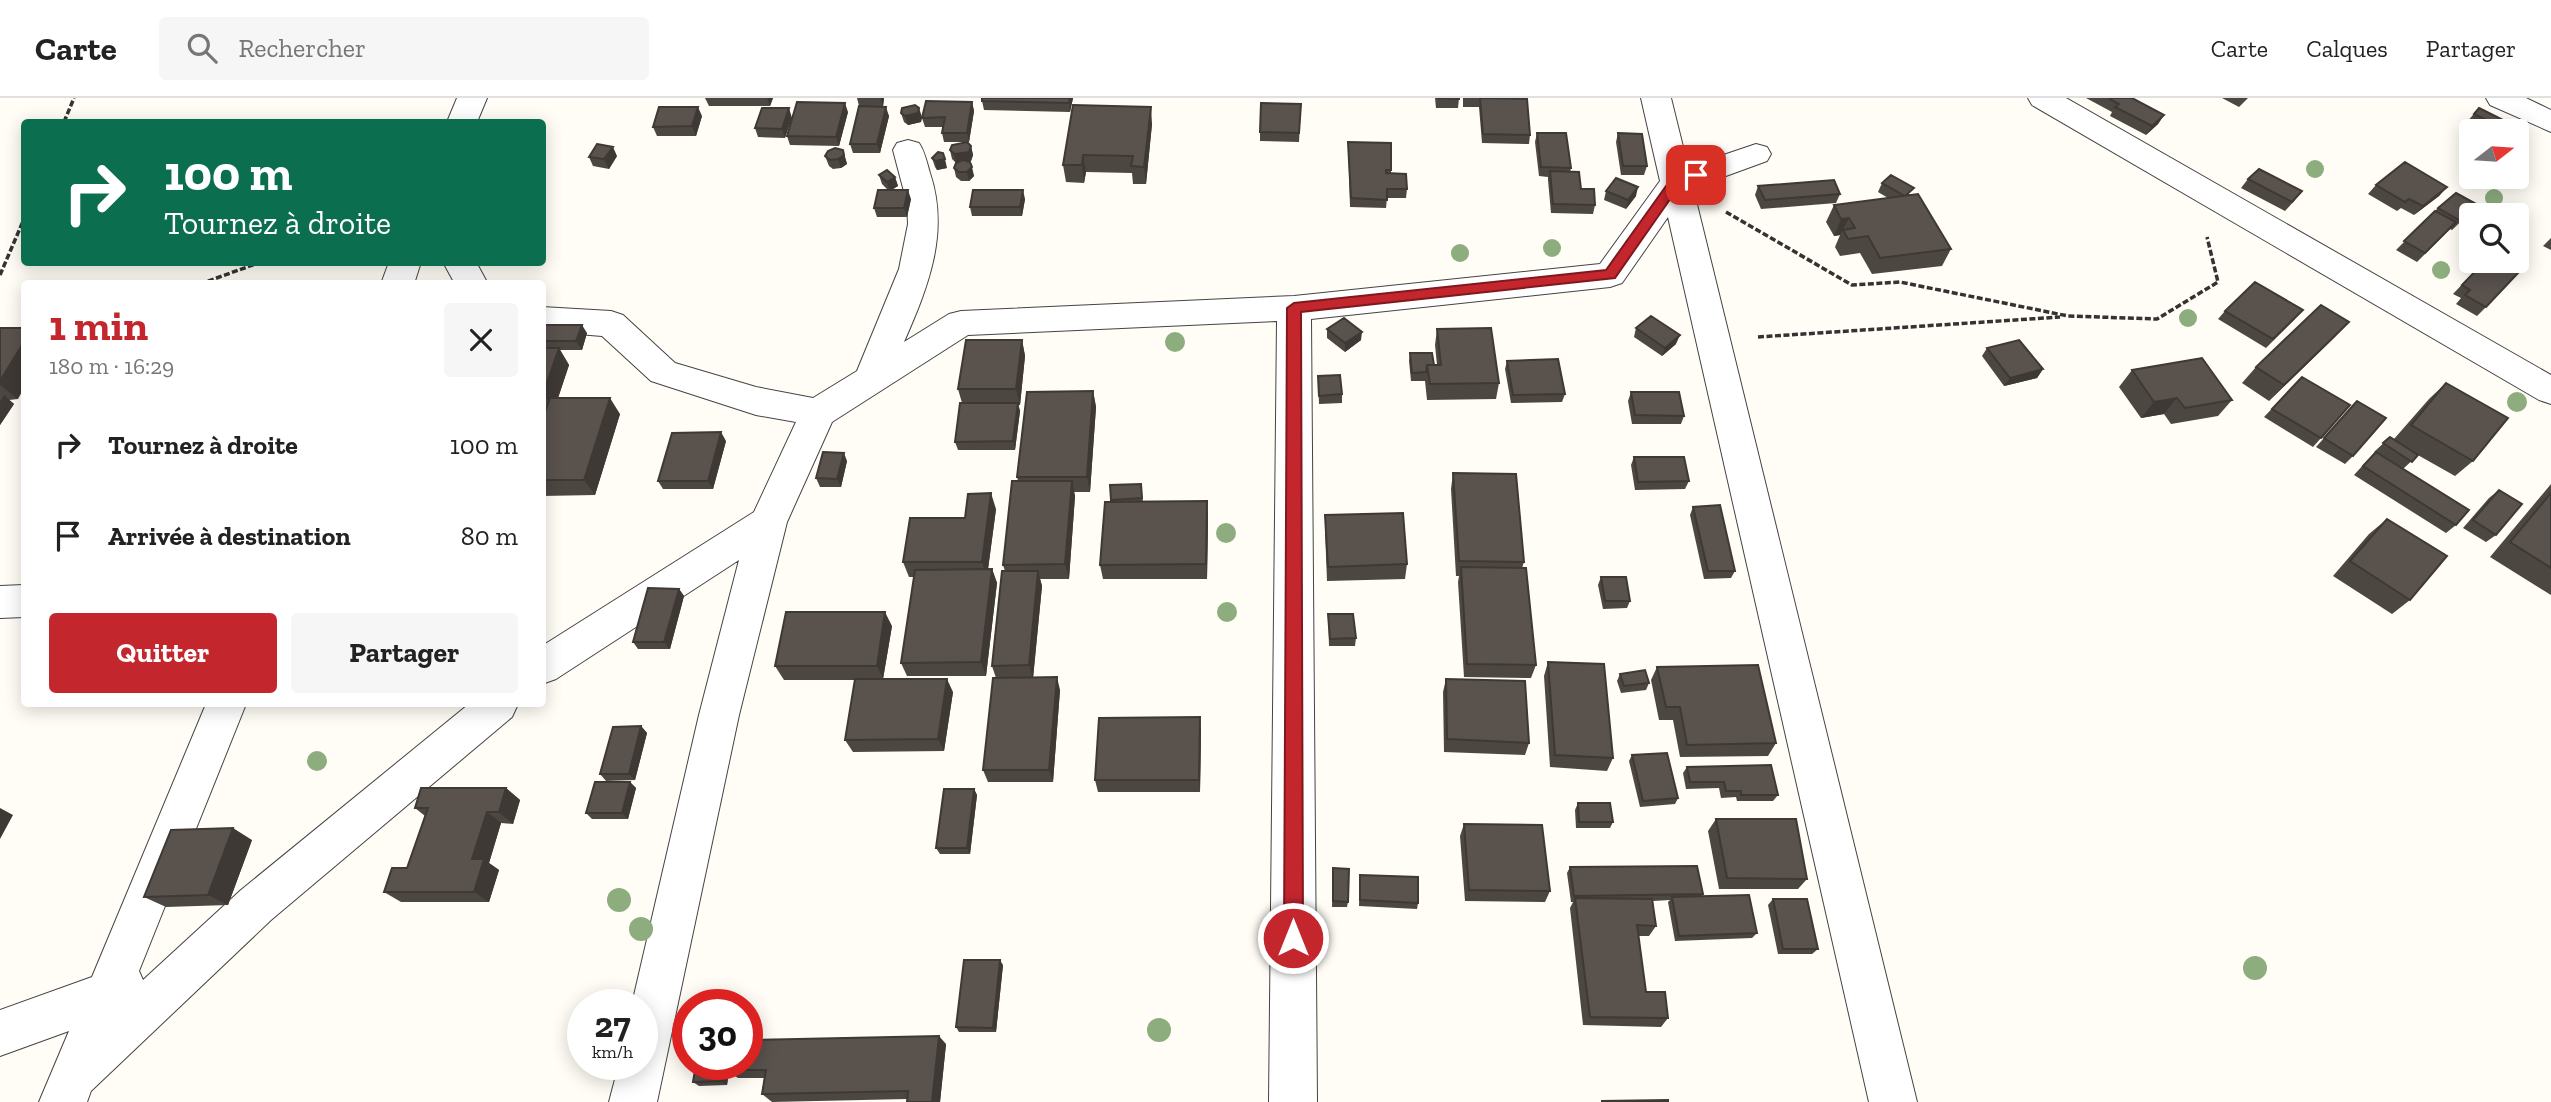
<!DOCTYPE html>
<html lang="fr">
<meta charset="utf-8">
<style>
body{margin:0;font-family:"Zilla Slab",serif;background:#f6f6f6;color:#222;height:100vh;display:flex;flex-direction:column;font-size:26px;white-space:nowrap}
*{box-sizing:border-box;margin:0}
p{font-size:23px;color:#767676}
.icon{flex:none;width:38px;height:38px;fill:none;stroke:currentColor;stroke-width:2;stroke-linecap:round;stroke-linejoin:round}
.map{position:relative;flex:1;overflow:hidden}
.details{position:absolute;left:21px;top:182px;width:525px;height:427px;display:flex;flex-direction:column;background:#fff;border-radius:7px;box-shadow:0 4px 18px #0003}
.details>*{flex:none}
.hud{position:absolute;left:21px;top:21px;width:525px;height:147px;border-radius:7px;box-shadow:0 4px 18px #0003;background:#0b6e4f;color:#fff;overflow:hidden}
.needle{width:46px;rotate:73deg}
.controls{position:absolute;left:2459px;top:21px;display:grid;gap:14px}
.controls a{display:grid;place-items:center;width:70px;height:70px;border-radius:7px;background:#fff;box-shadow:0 4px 18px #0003;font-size:35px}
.speed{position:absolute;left:567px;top:891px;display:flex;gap:14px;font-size:35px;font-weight:700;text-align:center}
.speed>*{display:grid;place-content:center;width:91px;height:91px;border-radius:50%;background:#fff;box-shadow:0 4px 18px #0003;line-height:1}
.speed small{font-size:18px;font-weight:400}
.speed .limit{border:10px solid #d22;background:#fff;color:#111}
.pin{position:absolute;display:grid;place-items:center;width:60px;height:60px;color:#fff;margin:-30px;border-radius:14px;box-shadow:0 4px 10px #0006}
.me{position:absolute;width:77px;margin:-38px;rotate:0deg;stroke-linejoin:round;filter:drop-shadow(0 0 5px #0008)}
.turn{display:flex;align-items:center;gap:24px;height:147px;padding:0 28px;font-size:32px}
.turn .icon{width:91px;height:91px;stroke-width:2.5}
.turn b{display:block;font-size:49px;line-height:60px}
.round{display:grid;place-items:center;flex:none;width:74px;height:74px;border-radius:7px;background:#f6f6f6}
.headline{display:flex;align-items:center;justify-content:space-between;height:119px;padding:0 28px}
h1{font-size:42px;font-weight:700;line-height:52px;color:#c4262e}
.cta{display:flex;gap:14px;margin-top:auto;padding:14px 28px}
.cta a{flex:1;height:80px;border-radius:7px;background:#c4262e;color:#fff;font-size:28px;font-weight:700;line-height:80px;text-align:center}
.cta a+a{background:#f6f6f6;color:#222}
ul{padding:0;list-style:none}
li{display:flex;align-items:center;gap:21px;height:91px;padding:0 28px}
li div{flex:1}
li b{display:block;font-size:26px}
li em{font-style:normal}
header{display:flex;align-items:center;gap:42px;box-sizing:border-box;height:98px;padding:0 35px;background:#fff;border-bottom:2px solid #e0e0e0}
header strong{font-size:33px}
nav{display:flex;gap:38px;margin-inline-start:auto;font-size:24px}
.search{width:490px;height:63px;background:#f6f6f6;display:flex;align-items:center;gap:18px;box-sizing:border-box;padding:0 24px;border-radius:7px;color:#767676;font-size:26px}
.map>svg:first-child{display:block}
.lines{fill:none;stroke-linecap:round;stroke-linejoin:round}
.street-casing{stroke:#444;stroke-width:2}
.path{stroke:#333;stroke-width:3.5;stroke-dasharray:6 2.5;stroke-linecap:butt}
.street{fill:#fff;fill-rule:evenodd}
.tree{fill:#8dad7f}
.wall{fill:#4d4742}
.shaded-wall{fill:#3f3936}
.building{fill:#5a524d;stroke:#3f3936;stroke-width:2}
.route{fill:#c4262e;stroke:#7f191e;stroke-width:2}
</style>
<header>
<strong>Carte</strong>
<div class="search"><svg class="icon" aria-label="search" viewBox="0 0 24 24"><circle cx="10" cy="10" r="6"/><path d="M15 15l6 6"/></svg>Rechercher</div>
<nav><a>Carte</a><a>Calques</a><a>Partager</a></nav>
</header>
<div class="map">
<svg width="2551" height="1004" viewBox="0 0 2551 1004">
<rect width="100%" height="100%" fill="#fffdf5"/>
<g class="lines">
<g class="street-casing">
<path id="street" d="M457,0H487L477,24H447Z
M1641,0H1671L1688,69L1756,46L1767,49L1771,56L1767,63L1693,90L1917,1004H1869L1668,119L1622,185L1610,189L1311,221L1317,1004H1269L1277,223L968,237L832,324L787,424L739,617L657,1004H609L619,966H642V906H632L699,617L739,462L556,581L542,586V548L754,414L796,324L756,317L651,283L602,238L542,233V209L611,213L623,217L675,265L756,289L813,300L857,273L899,171L908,126L907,105L893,52L897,45L908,42L919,45C925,54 927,65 930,75C950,135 928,189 904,244L949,216L961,213L1294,198L1600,166L1660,83Z
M2028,0H2066L2551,277V306L2539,302L2032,7Z
M2486,0H2526L2551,12V34L2490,7Z
M389,164H421L414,186H381Z
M443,164H476L488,186H455Z
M24,487V519L0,520V488Z
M206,606H246L139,873L143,882L241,792L469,606H518L512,619L271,822L91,993L87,1004H39L69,933L0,958V912L92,879Z"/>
</g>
<path class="path" d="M64,24L74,0
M1726,114L1852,187L1900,184L2068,218L2157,221L2218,184L2207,139
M0,177L24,121
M200,186L261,164
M1758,239L2060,219"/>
<use href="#street" class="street"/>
</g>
<g class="tree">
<circle cx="2315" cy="71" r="9"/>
<circle cx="2494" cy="100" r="9"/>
<circle cx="1552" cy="150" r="9"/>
<circle cx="1460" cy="155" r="9"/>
<circle cx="2441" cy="172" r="9"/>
<circle cx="2188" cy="220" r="9"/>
<circle cx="1175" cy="244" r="10"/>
<circle cx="2517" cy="304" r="10"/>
<circle cx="1226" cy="435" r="10"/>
<circle cx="1227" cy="514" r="10"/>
<circle cx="317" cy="663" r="10"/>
<circle cx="619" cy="802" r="12"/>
<circle cx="641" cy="831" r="12"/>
<circle cx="2255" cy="870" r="12"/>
<circle cx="1159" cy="932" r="12"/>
</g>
<path class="wall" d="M705,0H773L770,8H709Z
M857,0H884L883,8L889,18L880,55H853L850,46L859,8Z
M1073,0L1070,14L984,12L982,3Z
M1435,0H1459L1458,10H1436Z
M1463,0H1528L1527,6L1530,37L1529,46L1482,45L1479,9H1463Z
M2086,0H2132L2164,17L2158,26L2146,37L2110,18L2112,14Z
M2222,0H2248L2239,9Z
M972,4L974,13L969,44H944L942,35L943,29H925L922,20Z
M1301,6L1299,44L1260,43V34Z
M789,10L785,40L758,39L755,30Z
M2479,10L2514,33H2482L2466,25Z
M848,14L839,48L790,47L787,38Z
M901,15L922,19L921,24L908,27L904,24Z
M702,18L696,38H657L653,29Z
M1152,26L1146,86H1133L1132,75L1086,74L1084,85L1066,84L1063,67Z
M1537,35L1571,70L1570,74L1581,91L1595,107L1593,116L1551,115L1548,82V79L1539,78L1535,44Z
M1618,35L1647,68L1644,77H1621L1616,44Z
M1348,44L1391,45V75L1407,91L1406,100H1387L1386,110L1350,109Z
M971,48L973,57L971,63H969L974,78L969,83H961L956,79L954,70L956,65L952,61L950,52Z
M843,52L847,66L841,70L833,71L829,68L825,58Z
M617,58L609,71L593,68L589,59Z
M932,60L947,70L937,72L935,69Z
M879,77L895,79L898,88L891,92L911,101L907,119H877L874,110L888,92L882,86Z
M2248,81L2295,102L2285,113L2241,90Z
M1882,85L1910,97L1951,151L1942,168L1872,176L1860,155L1840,158L1835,149L1840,137L1834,138L1826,124L1834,107L1888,100L1878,94Z
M2376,87L2447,89L2439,98L2414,117L2401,110L2397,113L2368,96Z
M1758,88L1840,96L1836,105L1761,111L1755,97Z
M1606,93L1636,98L1626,111L1604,102Z
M1025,101L1022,118H972L970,109Z
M2478,107L2452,132L2450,131L2417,164L2396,152L2438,110Z
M2551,140V152L2543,148Z
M2484,163L2486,209L2477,218L2456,206L2461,200L2453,196Z
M2225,213L2295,221L2266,250L2218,221Z
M2349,224L2269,303L2242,285L2256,269Z
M542,227L587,235L582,252H560L569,267L558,300L620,316L595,397L542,398V322L546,312H542Z
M0,230L18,301L9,302L14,306L0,327Z
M1636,230L1676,246L1662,258L1634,239Z
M1327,231L1361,242L1345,254L1327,240Z
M1437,231L1499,285L1496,301L1427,302L1425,283H1411L1409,263L1410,255L1434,267H1437L1435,247Z
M1022,242L1025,258L1020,307H1018L1020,313L1015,352H958L955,344L962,305L958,291Z
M1987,250L2043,271L2037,280L2004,288L1982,258Z
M1507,263L1565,296L1562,304L1511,305L1505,271Z
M2132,272L2232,302L2218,318L2171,326L2164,316L2141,320L2119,289Z
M1318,278L1342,296V305L1319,306Z
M2302,279L2321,340L2313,349L2264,319Z
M2446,285L2473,363L2455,378L2416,356L2418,357L2403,371L2456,427L2446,435L2354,377L2375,354H2374L2390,339L2394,341L2429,301Z
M1093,293L1096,309L1090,394H1074L1075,398L1069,481H1040L1042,488L1033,579L1060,592L1053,684H988L983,672L996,580L992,568L1005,473L1003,467L1018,383L1017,379Z
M1631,294L1684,318L1681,326H1632L1628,303Z
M2357,303L2353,358L2345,366L2316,349Z
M726,343L713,391H663L658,383Z
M1634,359L1689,383L1685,391L1635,392L1631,367Z
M847,363L841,389H820L816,380Z
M1453,375L1524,464L1522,470L1536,567L1531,580L1464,579L1458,484L1459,478H1456L1451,391Z
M1141,386L1143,404L1207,403L1208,418L1207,481H1103L1100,467L1111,404L1110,387Z
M2551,386V497L2490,459Z
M2499,392L2496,437L2486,444L2463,430L2489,400Z
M1693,409L1735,473L1731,480L1704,481L1690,417Z
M996,411L988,471H992L997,485L986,578H907L901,565L914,479H909L903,464L965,420Z
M1325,417L1407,466L1405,481L1327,483L1325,432Z
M2387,421L2410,502L2392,516L2333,478L2369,436Z
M1601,479L1630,503L1627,510L1603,511L1598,487Z
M679,491L684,498L670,551H638L633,544Z
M1328,516L1356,540L1355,548H1329Z
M892,528L883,581L953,594L944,653L853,654L845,642L855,582H784L775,568Z
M1548,564L1613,660L1607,673L1550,669L1544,578Z
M1657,569L1776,645L1768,658L1680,659L1673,622H1659L1651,582Z
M1620,576L1649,585L1646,592L1621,595L1617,583Z
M1446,581L1529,645L1525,657L1444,654L1443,594Z
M641,628L647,635L635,682L606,683L600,676Z
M1201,632L1200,694H1098L1095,682Z
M1632,657L1678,700L1675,706L1640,709L1629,663Z
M1687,669L1778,697L1773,703H1737L1736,699L1721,700L1719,690L1686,691L1683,675Z
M630,684L636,690L628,721H592L586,715Z
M506,690L520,702L513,726L501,725L489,765L499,772L489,804H401L384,794L407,770L425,718L415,710Z
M974,691L977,697L970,756H940L936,750Z
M1578,705L1613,724L1610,730H1576L1575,712Z
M1716,721L1807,781L1798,791H1719L1708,733Z
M1464,726L1550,793L1545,804L1465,803L1460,738Z
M252,742L228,807L166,809L144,799Z
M1570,769L1703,796L1702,798L1757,835L1752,840L1675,843L1668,804L1670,802L1653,803L1656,828L1649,838H1638L1646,894L1668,920L1661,929L1583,927L1570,810L1573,804H1571L1567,775Z
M1333,775L1348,804L1347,809H1332Z
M1360,777L1418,805L1417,811L1359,808Z
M1773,801L1818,851L1812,856H1778L1768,807Z
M1003,867L996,934H959L956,929Z
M946,946L940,1004H907V1001L772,1004L762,996L764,980H738L729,974L727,987L699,988L693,984L696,966Z"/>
<path class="shaded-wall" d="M767,0H773L770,8Z
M880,0H884L883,9Z
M1070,0H1073L1070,14L1069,5Z
M972,4L974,13L969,44L967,35Z
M845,5L848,14L839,48L836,39Z
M698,9L702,18L696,38L692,28Z
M886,9L889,18L880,55L877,46Z
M1151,9L1152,26L1146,86L1144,69Z
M789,10L792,20L785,40L782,31Z
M919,10L922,19L921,24L908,27L905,18Z
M2164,17L2158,26L2146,37L2152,28Z
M971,48L973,57L971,63L956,65L954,56Z
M613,49L617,58L609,71L604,61Z
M843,52L847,66L841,70L838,61Z
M1083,57L1086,74L1084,85L1082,67Z
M945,61L947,70L937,72L935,63Z
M972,69L974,78L969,83L967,74Z
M895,79L898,88L890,93L887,84Z
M542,83L546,89L542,93Z
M1638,89L1636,98L1626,111L1628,102Z
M2447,89L2439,98L2414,117L2423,108Z
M908,92L911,101L907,119L904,110Z
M1023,92L1025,101L1022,118L1020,109Z
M1849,120L1840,137L1834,138L1841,121Z
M2349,224L2334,240L2269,303L2284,287Z
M582,227L587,235L582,252L576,243Z
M1362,234L1361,242L1345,254V245Z
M1680,237L1676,246L1662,258L1665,250Z
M1022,242L1025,258L1020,307L1016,291Z
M24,244V290L18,301L0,287V283Z
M559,250L569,267L554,312L543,296Z
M2043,271L2037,280L2004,288L2010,280Z
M1093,293L1096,309L1090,394L1087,379Z
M4,297L14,306L0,327V303Z
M610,300L620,316L595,397L584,382Z
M2177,300L2164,316L2141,320L2154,304Z
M1018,305L1020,313L1015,352L1013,343Z
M721,334L726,343L713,391L708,383Z
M844,355L847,363L841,389L837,381Z
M1072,383L1075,398L1069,481L1065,466Z
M991,395L996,411L987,479L982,464Z
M1207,403L1208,418L1207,481L1206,466Z
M992,471L997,485L986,578L981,564Z
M1038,473L1042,488L1033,581L1029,567Z
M679,491L684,498L670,551L664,544Z
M885,514L892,528L883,581L877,568Z
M1057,579L1060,592L1053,684L1049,672Z
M947,581L953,594L944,653L938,641Z
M1200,619L1201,632L1200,694L1199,682Z
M641,628L647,635L635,682L629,676Z
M630,684L636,690L628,721L622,715Z
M506,690L520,702L513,726L499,714Z
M974,691L977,697L970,756L967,750Z
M0,710L13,717L0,741Z
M487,714L501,725L489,765L499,772L489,804L474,794L472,761Z
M233,730L252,742L228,807L208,797Z
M1000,862L1003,867L996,934L993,930Z
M939,938L946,946L940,1004H932Z
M724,966H730L727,972L729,974L727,987L721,983Z"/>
<path class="building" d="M982,0H1070L1069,5L982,3Z
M1437,0H1459V1Z
M1480,0L1527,1L1530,37L1483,36Z
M2108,0H2132L2164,17L2152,28L2115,9L2119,6Z
M926,3L972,4L967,35H942L945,19L922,20Z
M797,4L845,5L836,39L787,38Z
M1261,5L1301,6L1299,35L1260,34Z
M915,7L919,10L918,15L905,18L901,15L902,10Z
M1073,7L1151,9L1144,69L1131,68L1133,58L1083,57L1082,67H1063Z
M859,8L886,9L877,46H850Z
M659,9H698L692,28L653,29Z
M762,10H789L782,31L755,30Z
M2479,10L2517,29L2513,33H2509L2474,16Z
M1537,35H1566L1571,70L1541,69Z
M1618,35L1642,36L1647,68H1623Z
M967,44L971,48L969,54L954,56L950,52L952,47Z
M1348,44L1391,45V72H1386V75L1406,76L1407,91H1387V102L1351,100Z
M597,46L613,49L604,61L589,59Z
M835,50L843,52L844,57L838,61L830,62L825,58L828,53Z
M938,54L943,55L945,61L935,63L932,60Z
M963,62L970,64L972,69L967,74H959L954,70L956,65Z
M2405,64L2447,89L2423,108L2409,101L2405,104L2376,87Z
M2259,71L2302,93L2292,104L2248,81Z
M887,72L895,79L887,84L879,77Z
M1550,73L1579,74L1581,91H1594L1595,107L1553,106Z
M1891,77L1914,90L1905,98L1882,85Z
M1616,80L1638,89L1628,102L1606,93Z
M1834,82L1840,96L1765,102L1758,88Z
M878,92H908L904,110H874Z
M973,92H1023L1020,109H970Z
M2456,95L2478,107L2461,123L2438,110Z
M1918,96L1951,151L1880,160L1868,138L1848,141L1843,132L1855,130L1849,120L1841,121L1834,107Z
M2435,113L2456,124L2425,155L2404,143Z
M2485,163H2495L2518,175L2486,209L2465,197L2470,192L2462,187Z
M2255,184L2303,212L2273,241L2225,213Z
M2321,207L2349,224L2284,287L2256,269Z
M1651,218L1680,237L1665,250L1636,230Z
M1344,220L1362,234L1345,245L1327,231Z
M542,227H582L576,243H542Z
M0,230H24V244L0,283Z
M1491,230L1499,285L1430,286L1427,267H1441L1437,231Z
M966,242H1022L1016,291H958Z
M2019,242L2043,271L2010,280L1987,250Z
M542,250H559L543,296H542Z
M1410,255H1432L1434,267H1427L1426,274L1412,275Z
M2202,260L2232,302L2185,310L2177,300L2154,304L2132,272Z
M1558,261L1565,296L1513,297L1507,263Z
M1340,277L1342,296L1319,298L1318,278Z
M2302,279L2350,307L2321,340L2272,311Z
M2446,285L2508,320L2473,363L2411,327Z
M1093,293L1087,379H1017L1027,294Z
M1631,294H1679L1684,318L1635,317Z
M550,300H610L584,382H542V322Z
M2357,303L2386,320L2353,358L2324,340Z
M960,305H1018L1013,343L955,344Z
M721,334L708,383H658L672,335Z
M2390,339L2418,357L2412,364L2383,345Z
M823,354L844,355L837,381L816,380Z
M2376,354L2469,412L2456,427L2363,368Z
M1634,359H1684L1689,383L1638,384Z
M1453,375L1516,376L1524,464L1459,463Z
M1012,383H1072L1065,466L1003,467Z
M1141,386L1142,400L1111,402L1110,387Z
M2499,392L2522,406L2496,437L2473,422Z
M991,395L982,464H903L910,420H965L968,396Z
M2551,395V470L2510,444Z
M1207,403L1206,466L1100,467L1105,404Z
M1720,407L1735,473H1708L1693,409Z
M1403,415L1407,466L1328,469L1325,417Z
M2387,421L2447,458L2410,502L2350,463Z
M1461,469L1526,470L1536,567L1467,566Z
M992,471L981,564L901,565L915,472Z
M1002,473H1038L1029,567L992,568Z
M1601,479H1626L1630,503H1605Z
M648,490L679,491L664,544H633Z
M786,514H885L877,568H775Z
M1328,516H1353L1356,540L1330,541Z
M1548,564L1604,566L1613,660L1555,657Z
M1758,567L1776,645L1687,647L1680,609H1666L1657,569Z
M1645,572L1649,585L1624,588L1620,576Z
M1057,579L1049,672H983L993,580Z
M855,581H947L938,641L845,642Z
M1446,581L1525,583L1529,645L1447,641Z
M1200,619L1199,682H1095L1099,620Z
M641,628L629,676H600L613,629Z
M1667,655L1678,700L1643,703L1632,657Z
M1771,667L1778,697H1741V693H1726L1724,684H1690L1687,669Z
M595,684H630L622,715H586Z
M421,690H506L499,714H487L472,761H484L474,794H384L392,770H407L428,710H415Z
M944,691H974L967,750H936Z
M1578,705H1610L1613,724H1579Z
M1716,721H1796L1807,781L1727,780Z
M1464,726L1542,727L1550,793L1469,792Z
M233,730L208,797L144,799L171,732Z
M1697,768L1703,796L1574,798L1570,769Z
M1333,770L1349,771L1348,804L1333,803Z
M1360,777L1418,779V805L1360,802Z
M1749,797L1757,835L1679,838L1672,799Z
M1575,800L1652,801L1656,828L1637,827L1646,894H1665L1668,920L1590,919Z
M1773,801H1807L1818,851H1783Z
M964,862H1000L993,930L956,929Z
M939,938L932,1004H907L908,993L762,996L766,972H727L729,966H747V942Z
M696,966H724L721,983L693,984Z
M1668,1002V1004H1602V1003Z"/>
<path class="route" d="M1696,73L1700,74V80L1680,87L1615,180L1301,214L1303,840L1300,846L1293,849L1287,846L1284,840L1287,210L1294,205L1606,172L1671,81Z"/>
</svg>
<div class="controls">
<a><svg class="needle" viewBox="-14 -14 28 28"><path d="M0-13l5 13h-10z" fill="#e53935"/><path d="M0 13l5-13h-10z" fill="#767676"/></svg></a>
<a><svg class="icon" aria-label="search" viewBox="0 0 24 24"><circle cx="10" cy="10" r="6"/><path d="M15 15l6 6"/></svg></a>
</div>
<div class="speed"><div>27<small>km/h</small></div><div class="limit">30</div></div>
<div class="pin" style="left:1696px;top:77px;background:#d93025"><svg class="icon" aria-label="arrive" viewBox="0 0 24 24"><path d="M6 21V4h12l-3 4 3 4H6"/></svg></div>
<svg class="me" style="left:1293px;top:840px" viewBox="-20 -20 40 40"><circle r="17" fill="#c4262e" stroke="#fff" stroke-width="3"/><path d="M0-11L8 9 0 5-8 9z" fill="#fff"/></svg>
<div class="hud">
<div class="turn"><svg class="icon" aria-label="right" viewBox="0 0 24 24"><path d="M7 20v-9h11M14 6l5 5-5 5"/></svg><div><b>100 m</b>Tournez à droite</div></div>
</div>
<section class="details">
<div class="headline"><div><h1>1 min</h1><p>180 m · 16:29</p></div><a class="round"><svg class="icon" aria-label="close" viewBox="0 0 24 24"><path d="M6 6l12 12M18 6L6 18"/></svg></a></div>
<ul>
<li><svg class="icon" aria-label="right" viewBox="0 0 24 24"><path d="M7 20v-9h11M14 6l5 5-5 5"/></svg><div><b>Tournez à droite</b></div><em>100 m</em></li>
<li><svg class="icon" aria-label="arrive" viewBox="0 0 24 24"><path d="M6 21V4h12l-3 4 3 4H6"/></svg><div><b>Arrivée à destination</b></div><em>80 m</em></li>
</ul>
<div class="cta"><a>Quitter</a><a>Partager</a></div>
</section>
</div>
